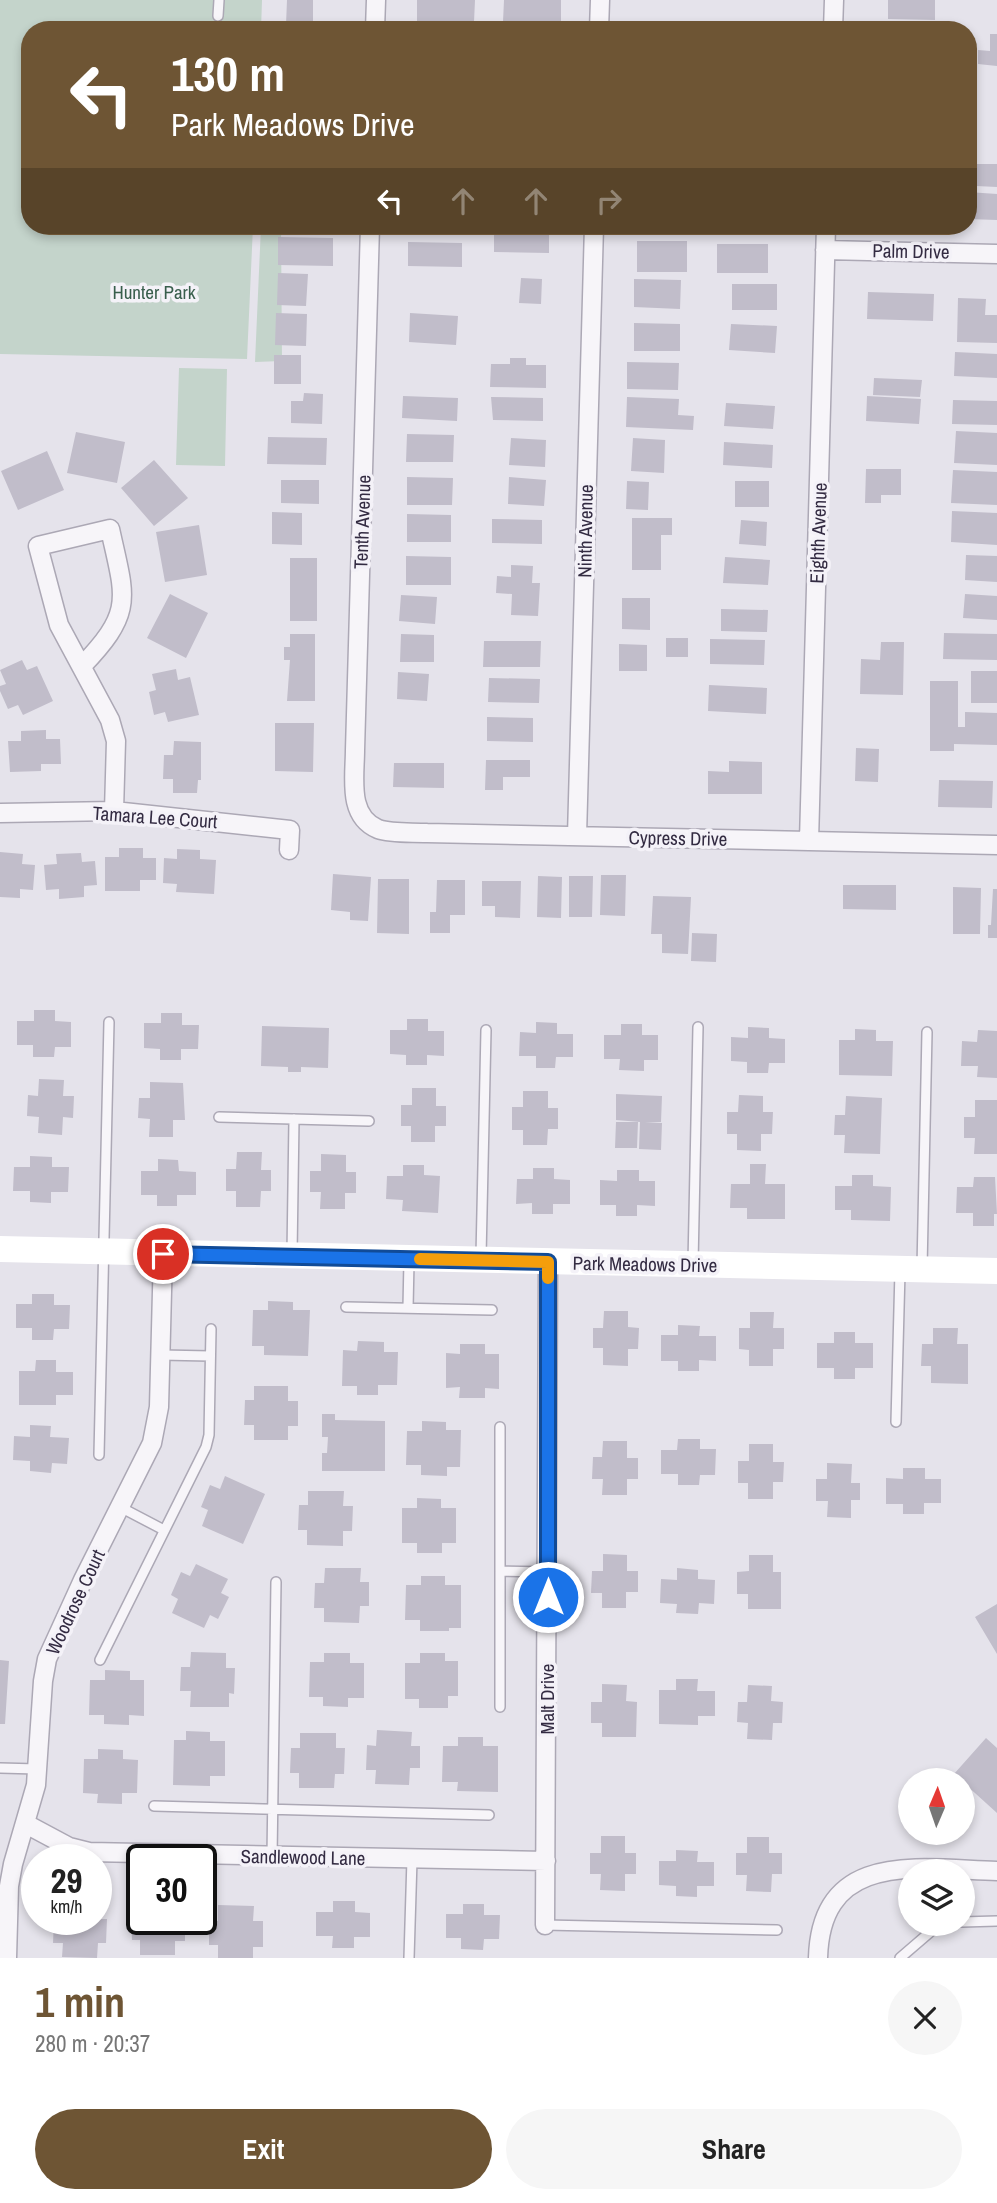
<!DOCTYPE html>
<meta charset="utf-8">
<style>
body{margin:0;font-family:"Archivo Narrow",sans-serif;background:#f6f6f6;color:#222;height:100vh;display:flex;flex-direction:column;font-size:26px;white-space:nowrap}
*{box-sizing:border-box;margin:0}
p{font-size:23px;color:#767676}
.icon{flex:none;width:38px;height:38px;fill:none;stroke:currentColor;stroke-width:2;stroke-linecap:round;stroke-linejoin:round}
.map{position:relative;height:1958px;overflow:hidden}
.sheet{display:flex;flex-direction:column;background:#fff;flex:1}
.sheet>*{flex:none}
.guide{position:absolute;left:21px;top:21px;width:956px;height:214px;border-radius:28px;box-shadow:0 4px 10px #0003;background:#6e5534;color:#fff;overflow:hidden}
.needle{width:46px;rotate:2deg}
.buttons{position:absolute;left:898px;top:1768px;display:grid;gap:14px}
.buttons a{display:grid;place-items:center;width:77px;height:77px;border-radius:50%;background:#fff;box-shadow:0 4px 10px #0003;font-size:35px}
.speed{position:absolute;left:21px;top:1844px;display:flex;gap:14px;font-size:35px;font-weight:700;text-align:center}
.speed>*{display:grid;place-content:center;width:91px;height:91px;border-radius:50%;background:#fff;box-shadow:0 4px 10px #0003;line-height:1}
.speed small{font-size:18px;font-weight:400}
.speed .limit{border:4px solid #111;border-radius:10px;background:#fff;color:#111}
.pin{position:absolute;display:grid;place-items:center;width:60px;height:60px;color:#fff;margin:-30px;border:4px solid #fff;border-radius:50%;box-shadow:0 2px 7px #0007}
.me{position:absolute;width:77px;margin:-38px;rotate:0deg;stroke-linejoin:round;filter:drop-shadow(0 0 5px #0008)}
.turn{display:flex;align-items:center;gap:24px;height:147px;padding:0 35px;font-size:32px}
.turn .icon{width:91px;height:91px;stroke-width:2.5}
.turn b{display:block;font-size:49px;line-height:60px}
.lanes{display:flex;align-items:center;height:66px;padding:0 35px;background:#0003;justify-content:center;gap:35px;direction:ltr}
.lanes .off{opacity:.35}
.round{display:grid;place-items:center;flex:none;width:74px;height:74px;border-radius:37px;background:#f6f6f6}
.head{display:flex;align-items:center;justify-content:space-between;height:119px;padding:0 35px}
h1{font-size:42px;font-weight:800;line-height:52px;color:#6e5534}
.primary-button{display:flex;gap:14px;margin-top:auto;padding:14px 35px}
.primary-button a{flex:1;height:80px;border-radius:42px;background:#6e5534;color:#fff;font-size:28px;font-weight:800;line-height:80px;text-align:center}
.primary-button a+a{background:#f6f6f6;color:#222}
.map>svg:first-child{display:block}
.green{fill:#c4d4cb}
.building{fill:#c1bdca}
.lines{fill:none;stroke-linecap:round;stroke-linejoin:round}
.lane-casing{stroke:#aca8b5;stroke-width:12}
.street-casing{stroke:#aca8b5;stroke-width:21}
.lane{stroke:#f7f5f9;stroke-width:9}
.street{stroke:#f7f5f9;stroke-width:18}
.secondary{stroke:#fff;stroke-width:26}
.route-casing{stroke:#114b97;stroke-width:18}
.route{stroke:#1a73e8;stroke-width:12}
.slow{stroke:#f59e0b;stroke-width:12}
.labels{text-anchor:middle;stroke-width:7;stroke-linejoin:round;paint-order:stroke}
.street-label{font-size:19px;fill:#332b42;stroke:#f4f2f8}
.park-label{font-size:19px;fill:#385e4c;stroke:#f4f2f8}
</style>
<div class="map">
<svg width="997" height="1958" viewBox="0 0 997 1958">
<rect width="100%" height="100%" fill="#e5e3eb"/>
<path class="green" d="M0,0H262L261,30H30V226H253L247,359L0,354Z
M261,226H281L282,361L255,362Z
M179,368L227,369L225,466L176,465Z"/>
<path class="building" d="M287,0H313V25H286Z
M417,0H475L474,22H417Z
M504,0H561V23L503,22Z
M888,0H935V20L888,19Z
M990,34H997V66L978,64V50L990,51Z
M976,164H997V187L976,186Z
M968,192L997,194V220L968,219Z
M632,226H683V232L631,231Z
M728,226H780V234H728Z
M494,229L549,230V253L494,252Z
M278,237L333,238V266L278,265Z
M637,241H687V272H637Z
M408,242L462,243V267L408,266Z
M717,244H768V273H717Z
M278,273L308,274L306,306L277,305Z
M521,278L542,279L541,304L519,303Z
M634,279L681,280L680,309L634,307Z
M732,284H777V310H732Z
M868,292L934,294L933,321L867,319Z
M958,298L986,299L985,315H997V343L957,342Z
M276,313L307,314L306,346L275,345Z
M410,313L458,316L456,345L409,342Z
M634,323L680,324V351H634Z
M731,324L777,326L775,353L729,350Z
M955,352L997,354V378L954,376Z
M274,355H301V384H274Z
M510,358H526V365H546V388L490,387L491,364H510Z
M627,362L679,363L678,390L627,389Z
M874,378L922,380L920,397L873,395Z
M304,393L323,394L322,424L291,423V401H303Z
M403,396L458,398L457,421L402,418Z
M867,396L921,399L919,424L866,421Z
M491,397L543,398V421L493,420Z
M627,397L679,399L678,415L694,416L693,430L626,427Z
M953,400L997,401V425L952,424Z
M726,403L775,406L773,429L724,426Z
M956,431L997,433V465L954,463Z
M76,432L125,442L117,483L67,473Z
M407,434L454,435L453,462H406Z
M268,437L327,438L326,465L267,464Z
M511,438L546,440L545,467L509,465Z
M633,438L665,440L664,473L631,471Z
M724,442L773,445L772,468L723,465Z
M47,451L64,490L18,510L1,471Z
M154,460L188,498L154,526L121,488Z
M866,469H901V495H881V503H865Z
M953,470L997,472V505L951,503Z
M407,477L453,478L452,505H407Z
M509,477L546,480L544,506L508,504Z
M281,480H319V504L281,503Z
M627,481L649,482L648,510L626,509Z
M735,481H769V507H735Z
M952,511L997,513V545L951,542Z
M272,512L302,513V545L272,544Z
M407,514L451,515V542H407Z
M632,518H672V535H661V570H632Z
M492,519L542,520V544L492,543Z
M741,520L767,522L766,546L739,544Z
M199,525L207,575L165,582L156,532Z
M966,555L997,556V582L965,580Z
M406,556L451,557V585H406Z
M725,557L770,560L768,585L723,583Z
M290,558H317V621H290Z
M511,565L533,566L532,583H540L538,616L511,615L512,594L496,593L497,576L511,577Z
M170,594L208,613L186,658L147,638Z
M965,594L997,596V620L963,618Z
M401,595L437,597L435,624L399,621Z
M622,598H650V630L622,629Z
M721,609L768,610L767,632L721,631Z
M944,633L997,634V660L943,659Z
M290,634H315V701H287L290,660H284V647H290Z
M401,634L434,635V662H400Z
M666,638H688V657H666Z
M710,639L765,640L764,665L710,664Z
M484,641H541L540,667H483Z
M881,642H904L903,695L860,694L861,659L880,660Z
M619,644L647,645V671H619Z
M22,660L27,670L37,666L53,701L23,715L18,705L8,709L0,691V686L6,684L0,670Z
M176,669L178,680L190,677L199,715L168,722L165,712L154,715L149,692L156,690L152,674Z
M971,671H997V703H971Z
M398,672L429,674L427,701L397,699Z
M489,678L540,679L539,703L488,702Z
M930,681H958V727H965V712L997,713V745L954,744V751H930Z
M709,685L767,688L766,714L708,711Z
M487,717L533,718V742L487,741Z
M275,723H314L313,772L275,771Z
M46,730V739H60L61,764H41V771L10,772L8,741H21V731Z
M174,741L201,742V780H198L197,793H173V779H163L164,755H173Z
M856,748L879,749L878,782L855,781Z
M486,760H530V777H503V790H485Z
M729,761L762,762V794H708V771L729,772Z
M394,763H444V788L393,787Z
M939,780L993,781L992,808L938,807Z
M119,848H143V858H156V880H140V891H105V857H119Z
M177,849L200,850V859L216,860L214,894L176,892L177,884L163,883L164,858L177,859Z
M0,852L23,854L22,864L35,865L33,890L20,889V898L0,897Z
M81,853L82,862L95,861L97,885L84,886V897L59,899V889L46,890L44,865L57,864L56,854Z
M333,874L371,877L368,921L350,920V912L331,910Z
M601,875H626L625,916L600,915Z
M538,876L562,877L561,918L537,917Z
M569,876H593L592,917H569Z
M378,879H409V934L377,933Z
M437,880H465V915H450V933H430V912H436Z
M482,881H521L520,918L495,917V906H482Z
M843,885H896V910L843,909Z
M953,887L981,888L980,934H953Z
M993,889H997V938H988V925H991Z
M653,896L691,897L688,954L662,953V934H651Z
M692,933L717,934L716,962L691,961Z
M34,1010H55V1021L71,1022V1047H55L54,1057H33V1045H17V1021H34Z
M161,1013H182V1025H199L198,1049H181V1060H160V1049L144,1048V1023H161Z
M407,1019H428V1031H444V1056L427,1055V1065H406V1055L390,1054V1030H407Z
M536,1022L557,1023V1034H573V1057H556L555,1068H536V1056H519L520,1032L536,1033Z
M621,1024H642V1035H658V1060H644V1071L619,1070L620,1059H604V1035H621Z
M262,1026L329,1028L328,1068L301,1067V1072H288V1067L261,1066Z
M748,1027L769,1028V1038L785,1039V1063H769L768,1073H747V1062L731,1061V1037L748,1038Z
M855,1029L876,1030V1041H893L892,1076L839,1075V1040H855Z
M978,1030L997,1031V1078L977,1077L978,1066H961L962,1041L977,1042Z
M39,1079L64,1080L63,1096H74L73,1118L63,1117L62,1135L38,1133L39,1117L27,1116L28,1095L38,1096Z
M150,1082L183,1083L185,1120H173V1137H149L150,1119L138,1118L139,1098H150Z
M412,1088H436V1106H446V1126H435V1142H411V1126H401V1105H412Z
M523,1091H548V1108H558V1129H548L547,1145H523V1130H512V1107H523Z
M616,1094L662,1096L661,1122L645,1123H662L661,1150L639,1149L640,1122L616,1120Z
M739,1095L763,1096V1112H773L772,1134H761V1151L737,1150V1134H727V1112H738Z
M846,1096L882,1098L880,1154L844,1153L845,1135H834L835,1115H845Z
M975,1100H997V1154H974L975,1138H964V1117H975Z
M616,1122H638L637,1148H615Z
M237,1152H262L261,1170H271V1191H261L260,1207H236V1191H226V1169H236Z
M321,1154L346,1155V1172H356V1193H345V1209H320L321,1192H310V1171H321Z
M30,1156L52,1157V1167H69L68,1192H51V1203L30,1202V1191H13L14,1167H30Z
M158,1159L178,1160L179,1171L196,1172V1195H177V1206H157V1195H141V1171H158Z
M750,1164H766L765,1184H785V1219H747V1208H730L731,1184H750Z
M403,1165H424V1175L440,1176L438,1213L402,1211L403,1200L386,1199L387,1176H403Z
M533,1168H554V1179L570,1180V1204H553V1214H532V1203L516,1204L517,1179H533Z
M617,1170H639V1181H655V1206L637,1205V1216H616V1205H600V1180L617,1181Z
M852,1175H873V1186L891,1187L890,1221L851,1220V1210H835V1186H852Z
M974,1177H995L997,1214H994V1226H973V1213H956L957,1187H973Z
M32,1294H54V1305H70L69,1329H54L53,1340H32V1328H16V1304H32Z
M268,1301L293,1302V1310H310L308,1356L264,1355V1346H252L253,1310H268Z
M604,1311H628V1327L639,1328L638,1349H628V1366L603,1365V1348H593V1328H603Z
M750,1312H774L773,1328H784V1349H773V1366H749V1350L739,1349V1328H750Z
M678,1325L700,1326L699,1336H716V1361L699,1360V1371H678V1361H661V1335H678Z
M933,1328H958L957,1344H968V1384L931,1383V1366H921L922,1344H933Z
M834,1332H855V1343H873V1368H855V1379H834V1368H817V1343H834Z
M358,1341L384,1342V1352H398L397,1385H378V1395H357V1386H342L343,1350L357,1351Z
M460,1344H485V1354H499V1389L485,1388V1398H459L460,1387L446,1388V1353L460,1354Z
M36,1360H56V1372H73V1395H56V1405H19V1371H35Z
M254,1386H288V1401H298V1426H288V1440H254V1425H244L245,1400H254Z
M322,1414H335V1420L385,1421V1471H322V1453H327L328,1437H322Z
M422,1421L446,1422V1430H461L460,1467H447V1476L421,1475V1465H406L407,1431H422Z
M30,1425L51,1426L50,1437L69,1438L67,1464L52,1463L51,1473L30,1471V1461L13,1460L14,1436L30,1437Z
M678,1439H700V1449H716L715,1475H700L699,1485H678V1474H661V1450H677Z
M603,1441H627V1458H638V1479H627V1495H602L603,1479H592L593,1457H602Z
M749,1444H773V1462H784L783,1482H773V1499H748V1483H738V1461H749Z
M827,1463L852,1464L851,1483H860V1500H851V1518L827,1517L828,1501H816V1479H827Z
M903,1468H925V1479H941V1503H924V1514H903V1504H886V1478L903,1479Z
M225,1476L265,1494L243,1544L202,1526L208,1510L201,1507L210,1485L220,1489Z
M308,1491H344L343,1506H353L352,1531H343V1546L307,1545V1530H298L299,1505H308Z
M417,1498L441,1499V1508H456V1543H442V1553H417V1543H402V1508H417Z
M603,1554L627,1555V1571H638V1592H626V1608H602V1593H591L592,1571H603Z
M749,1555H773V1572H781V1609H748V1594H737V1572L749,1571Z
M196,1564L228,1579L221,1593L229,1597L218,1619L210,1615L204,1628L172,1613L178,1599L171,1595L181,1572L190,1576Z
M325,1568H361L360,1582H369V1606H360L359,1623L324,1622V1608H314L315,1583H324Z
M677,1568L698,1570V1579L715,1580L714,1604L699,1603L698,1614L676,1613L677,1604L660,1603L661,1579L677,1580Z
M421,1576H445V1585H461V1628H449V1631H420V1620H405L406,1585H421Z
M997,1604V1654L975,1617Z
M191,1652L226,1653V1668H235L234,1694L229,1693V1707H190L191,1691H180L181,1667H190Z
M324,1653H350V1663H364V1698H348V1707L323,1706V1697H309L310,1662H324Z
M420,1653H445V1661H458V1696H448V1708H419V1699H405V1663H420Z
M0,1660L9,1661L5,1724H0Z
M105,1670L130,1671V1680H144V1716L129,1715V1725L104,1724V1715H89L90,1680H105Z
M676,1679H698L697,1691H715V1716H698V1725L659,1724V1690H676Z
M602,1684L627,1685L626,1701L637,1702L636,1737H602V1723H591V1702H602Z
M748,1685L772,1686L771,1701L783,1702L782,1723H773L772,1740L747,1739L748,1723L737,1722L738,1702H747Z
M377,1730L412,1732L411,1746H420V1768H410L409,1785L375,1784L376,1770H366L367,1745L376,1746Z
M186,1731L210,1732V1741H225V1776H210V1786L173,1785L174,1740H186Z
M300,1733H336V1748H345L344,1774H335L334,1788H299V1773H290L291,1748H300Z
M458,1737H483V1746H498V1792L457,1791L458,1782H442L443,1746H458Z
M986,1738L997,1748V1813L954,1774Z
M98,1749L123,1750V1759L138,1760L137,1793H122V1804L97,1803L98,1794L83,1793L84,1759H98Z
M601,1836H625V1853H636V1874H625V1891L600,1890L601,1874H590V1853H601Z
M747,1837H769V1853H782V1874H772L771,1892L746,1891L747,1875H736V1853H747Z
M676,1850L698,1851L697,1862H714V1886H697V1897L676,1896V1886L659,1885V1861H676Z
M333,1901H355V1912L370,1913V1937H354V1948H332L333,1936H316V1912H333Z
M463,1904H484V1915H500L499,1939H484L483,1950L461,1949V1938H446V1914H463Z
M218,1905L254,1906L253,1921H263V1947H253V1958H218V1945H209V1920L218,1921Z
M131,1916H142V1920H185V1941H175V1955H140V1940H132Z
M107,1919L106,1943H98L97,1958L62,1957L63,1943H53L54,1920Z"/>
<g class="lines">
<g class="lane-casing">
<path id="lane" d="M218,16L219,0
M219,1117L369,1121
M292,1254L294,1119
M481,1256L486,1030
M693,1263L698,1027
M922,1268L927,1032
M346,1307L492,1310
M408,1308L409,1261
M161,1355L210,1356
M896,1422L900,1271
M99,1455L109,1022
M120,1507L164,1530
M500,1571L547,1572
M100,1660L206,1447L209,1435L211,1329
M500,1707V1427
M0,1768L37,1769
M154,1806L489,1815
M272,1857L276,1582
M962,1922L997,1921
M545,1925L777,1930
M409,1958L412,1859
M900,1958L936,1927L945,1923"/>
</g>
<g class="street-casing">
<path id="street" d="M375,30L376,0
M599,30L600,0
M833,30L834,0
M370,226L355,750C355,777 347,816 378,829C392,834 412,832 427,833L997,845
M825,250L997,254
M82,666C135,611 125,598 110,529L38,546L59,625L110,720L116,741L114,811
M0,813L114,811L290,830L289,850
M577,836L594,226
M809,841L826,226
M26,1824L69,1847L89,1852L546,1861
M545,1925L548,1262
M7,1958L9,1886L13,1864L36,1785L43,1681L47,1659L83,1580L152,1443L159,1407L163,1253
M818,1958C821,1849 920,1869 997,1871"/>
</g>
<use href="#lane" class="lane"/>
<use href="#street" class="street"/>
<path class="secondary" d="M0,1249L997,1271"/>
</g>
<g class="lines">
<g class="route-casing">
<path id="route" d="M163,1254L548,1262V1597"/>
</g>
<use href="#route" class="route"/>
<path class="slow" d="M420,1259L548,1262V1278"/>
</g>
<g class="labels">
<g class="street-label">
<text transform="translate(911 251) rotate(1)" y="7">Palm Drive</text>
<text transform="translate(362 522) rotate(-88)" y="7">Tenth Avenue</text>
<text transform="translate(585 531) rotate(-89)" y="7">Ninth Avenue</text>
<text transform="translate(818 533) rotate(-88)" y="7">Eighth Avenue</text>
<text transform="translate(155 817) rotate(4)" y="7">Tamara Lee Court</text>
<text transform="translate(678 838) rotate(1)" y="7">Cypress Drive</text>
<text transform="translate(645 1264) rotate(1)" y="7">Park Meadows Drive</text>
<text transform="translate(75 1602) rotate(-65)" y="7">Woodrose Court</text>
<text transform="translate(547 1699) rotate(-90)" y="7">Malt Drive</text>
<text transform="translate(303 1857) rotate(1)" y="7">Sandlewood Lane</text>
</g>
<g class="park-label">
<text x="154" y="299">Hunter Park</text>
</g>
</g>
</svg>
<div class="buttons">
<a><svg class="needle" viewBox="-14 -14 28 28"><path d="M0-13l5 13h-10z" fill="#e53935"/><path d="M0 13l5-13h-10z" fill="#767676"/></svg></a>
<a><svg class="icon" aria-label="layers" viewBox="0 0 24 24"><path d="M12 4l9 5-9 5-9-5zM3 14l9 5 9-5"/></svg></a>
</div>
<div class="speed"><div>29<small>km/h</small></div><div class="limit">30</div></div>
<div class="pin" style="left:163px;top:1254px;background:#d93025"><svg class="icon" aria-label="arrive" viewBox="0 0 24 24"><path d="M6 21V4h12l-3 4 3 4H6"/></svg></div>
<svg class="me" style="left:548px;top:1597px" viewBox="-20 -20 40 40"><circle r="17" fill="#1a73e8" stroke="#fff" stroke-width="3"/><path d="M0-11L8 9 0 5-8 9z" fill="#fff"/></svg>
<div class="guide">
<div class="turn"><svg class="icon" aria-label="left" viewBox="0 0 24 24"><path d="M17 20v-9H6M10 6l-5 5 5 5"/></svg><div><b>130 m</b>Park Meadows Drive</div></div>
<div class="lanes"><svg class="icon" aria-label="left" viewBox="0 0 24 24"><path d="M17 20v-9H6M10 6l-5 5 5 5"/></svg><svg class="icon off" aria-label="ahead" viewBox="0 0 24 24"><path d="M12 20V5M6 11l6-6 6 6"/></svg><svg class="icon off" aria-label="ahead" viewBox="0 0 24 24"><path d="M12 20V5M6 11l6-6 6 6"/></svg><svg class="icon off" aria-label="right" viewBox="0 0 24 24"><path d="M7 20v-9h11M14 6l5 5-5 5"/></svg></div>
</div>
</div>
<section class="sheet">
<div class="head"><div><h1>1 min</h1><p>280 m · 20:37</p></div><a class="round"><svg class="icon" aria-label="close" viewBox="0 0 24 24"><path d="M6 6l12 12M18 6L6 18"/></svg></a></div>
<div class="primary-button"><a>Exit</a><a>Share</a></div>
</section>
